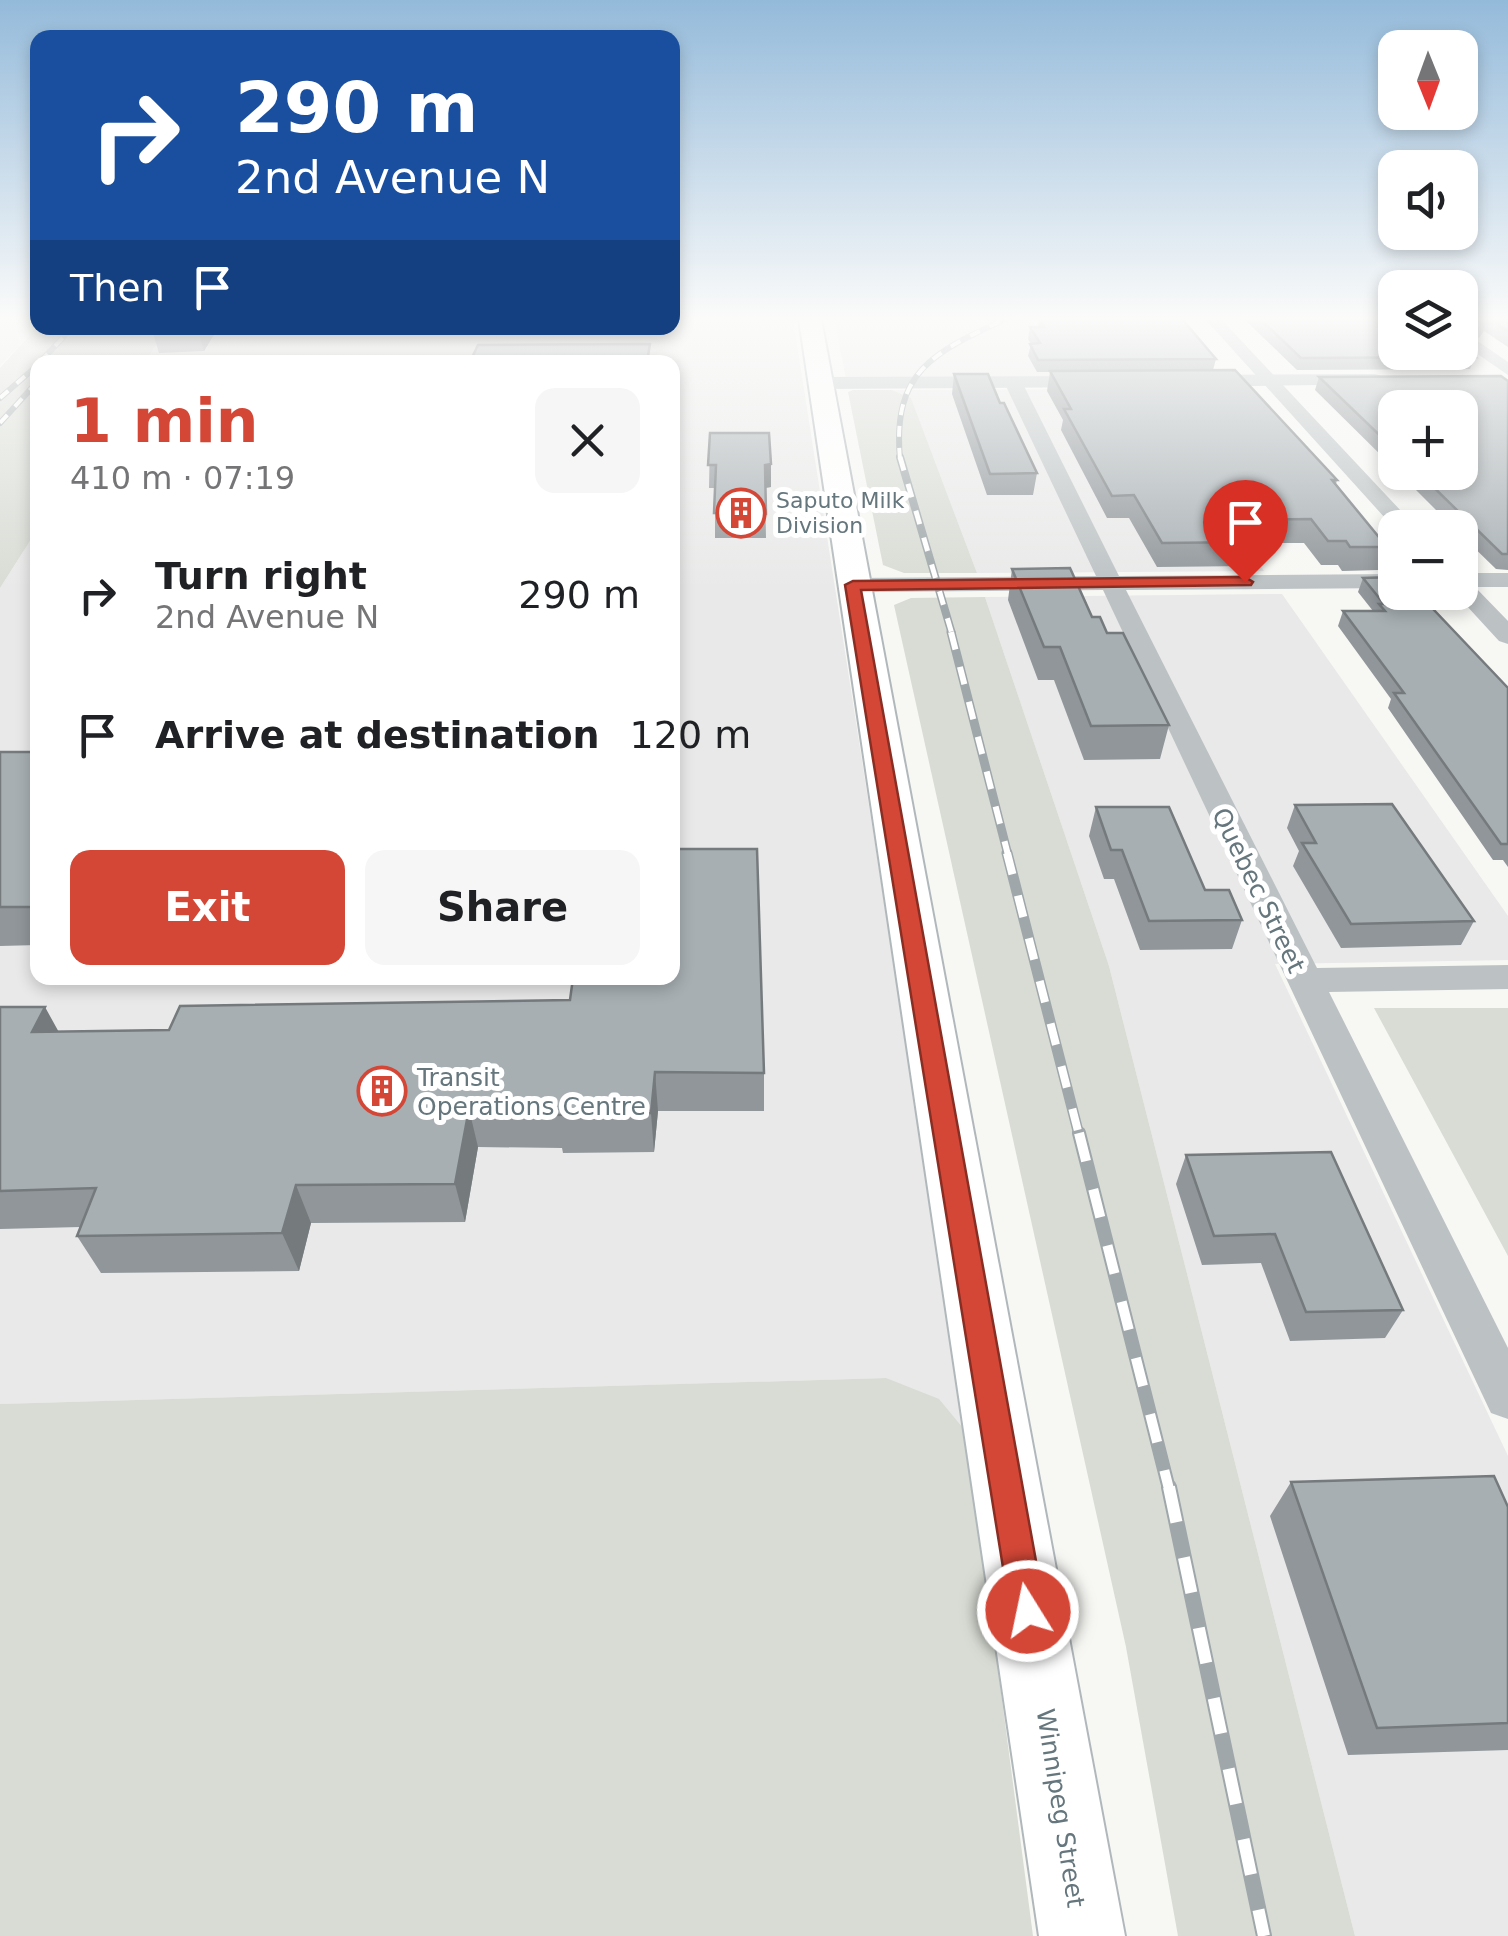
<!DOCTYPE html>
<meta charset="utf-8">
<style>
body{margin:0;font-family:"DejaVu Sans",sans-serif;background:#f6f6f6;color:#202124;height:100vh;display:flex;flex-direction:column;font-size:38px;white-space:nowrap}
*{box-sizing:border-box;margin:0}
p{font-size:32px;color:#757577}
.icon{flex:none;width:55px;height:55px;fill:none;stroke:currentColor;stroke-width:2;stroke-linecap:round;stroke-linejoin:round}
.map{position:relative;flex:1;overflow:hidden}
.drawer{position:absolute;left:30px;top:355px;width:650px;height:630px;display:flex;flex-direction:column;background:#fff;border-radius:20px;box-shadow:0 5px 15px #0003}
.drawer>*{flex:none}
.guide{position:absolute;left:30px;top:30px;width:650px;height:305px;border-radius:20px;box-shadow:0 5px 15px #0003;background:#1a4fa0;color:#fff;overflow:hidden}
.needle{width:65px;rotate:179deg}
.buttons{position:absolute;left:1378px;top:30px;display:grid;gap:20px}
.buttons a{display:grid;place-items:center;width:100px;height:100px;border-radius:20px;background:#fff;box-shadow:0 5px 15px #0003;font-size:50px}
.pin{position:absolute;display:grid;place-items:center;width:85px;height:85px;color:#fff;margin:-102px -42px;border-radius:50% 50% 50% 0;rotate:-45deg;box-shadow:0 0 10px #0007}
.pin .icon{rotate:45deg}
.me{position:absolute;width:110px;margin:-55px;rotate:350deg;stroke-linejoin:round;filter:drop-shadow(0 0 8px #0008)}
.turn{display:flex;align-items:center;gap:35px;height:210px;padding:0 40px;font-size:45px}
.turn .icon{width:130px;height:130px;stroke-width:2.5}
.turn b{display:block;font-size:70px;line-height:85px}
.then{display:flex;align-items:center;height:95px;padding:0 40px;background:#0003;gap:20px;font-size:38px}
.round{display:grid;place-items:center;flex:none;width:105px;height:105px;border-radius:20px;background:#f6f6f6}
.overview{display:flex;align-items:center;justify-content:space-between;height:170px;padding:0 40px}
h1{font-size:60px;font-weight:700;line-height:75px;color:#d44737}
.button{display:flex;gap:20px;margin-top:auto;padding:20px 40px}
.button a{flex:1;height:115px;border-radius:20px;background:#d44737;color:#fff;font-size:40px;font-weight:700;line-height:115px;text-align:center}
.button a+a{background:#f6f6f6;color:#202124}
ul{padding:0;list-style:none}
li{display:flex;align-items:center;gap:30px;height:140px;padding:0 40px}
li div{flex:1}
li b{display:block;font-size:38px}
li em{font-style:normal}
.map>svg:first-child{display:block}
.built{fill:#e8e9e8}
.green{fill:#d8dcd4}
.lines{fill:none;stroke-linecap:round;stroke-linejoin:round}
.secondary-casing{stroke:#b1b8bb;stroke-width:4}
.minor{fill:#bcc2c4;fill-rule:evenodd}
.tertiary{fill:#bcc2c4;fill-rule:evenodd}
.secondary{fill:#fff;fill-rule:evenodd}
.rail-far5-casing{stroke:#9fa7aa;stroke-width:6}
.rail-far4-casing{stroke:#9fa7aa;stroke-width:8}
.rail-far3-casing{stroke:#9fa7aa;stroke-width:9}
.rail-far2-casing{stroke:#9fa7aa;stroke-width:11}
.rail-far1-casing{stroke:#9fa7aa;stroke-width:14}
.rail-casing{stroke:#9fa7aa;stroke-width:16}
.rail-far5{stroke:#fff;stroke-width:4;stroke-dasharray:11;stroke-linecap:butt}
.rail-far4{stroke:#fff;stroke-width:5;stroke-dasharray:14;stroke-linecap:butt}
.rail-far3{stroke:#fff;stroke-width:6;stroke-dasharray:18;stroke-linecap:butt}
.rail-far2{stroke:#fff;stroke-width:8;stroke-dasharray:22;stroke-linecap:butt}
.rail-far1{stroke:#fff;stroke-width:10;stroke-dasharray:29;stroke-linecap:butt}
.rail{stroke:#fff;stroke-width:12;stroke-dasharray:36;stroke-linecap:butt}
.wall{fill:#90969a}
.shaded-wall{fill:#757a7d}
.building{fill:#a7afb3;stroke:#757a7d;stroke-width:2.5}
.route{fill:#d44737;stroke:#8a2e24;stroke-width:2.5}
.labels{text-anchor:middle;stroke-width:10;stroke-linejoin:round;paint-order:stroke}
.far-poi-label{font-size:22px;fill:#65767d;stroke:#fff;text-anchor:start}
.street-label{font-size:25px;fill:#65767d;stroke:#fff}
.poi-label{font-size:25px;fill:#65767d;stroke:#fff;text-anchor:start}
</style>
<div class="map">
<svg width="1508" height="1936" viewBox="0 0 1508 1936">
<rect width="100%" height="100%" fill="#f7f7f4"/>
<path class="built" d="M0,319H37L38,326L0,366Z
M673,319H793L967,1433L886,1378L0,1404V588L37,530L38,978H672V362H145L167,328H672Z
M834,319H1086L1127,377L846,378Z
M1134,389L1264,571L977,573L911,398L892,390Z
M1282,594L1508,916V960L1275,964L1508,1456V1936H1355L1109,966L985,597Z"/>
<path class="green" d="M37,327L167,328L145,362H38L37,530L0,588V368Z
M853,390H892L911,398L977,573H904L883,565L848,392Z
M985,597L1109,966L1355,1936H1178L1126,1647L894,605L911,598Z
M1374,1008H1508V1256Z
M886,1378L939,1399L967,1433L1033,1936H0V1404Z"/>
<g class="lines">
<g class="secondary-casing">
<path id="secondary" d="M799,319H821L1125,1936H1039Z"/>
</g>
<path class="minor" d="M1205,319H1221L1417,528L1395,529Z
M1460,329L1508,362V375L1460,342Z
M1013,377L1022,382L1119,576L1395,574V588L1126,590L1317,968L1508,965V989L1329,992L1508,1348V1419L1491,1413L1103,590L853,592L841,585L853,578L1096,576L1004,382Z
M1460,573H1508V587H1475L1508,621V644L1499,641L1454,592H1460Z"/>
<path class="tertiary" d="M1375,374L1382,376L1386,380L1382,384L1186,387L1175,381L1186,375Z
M1105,376L1116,382L1113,387L821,389L810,383L821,377Z"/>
<use href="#secondary" class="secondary"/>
<g class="rail-far5-casing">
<path id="rail-far5" d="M40,362L72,328
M0,398L38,365
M0,423L38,381
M900,459C892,371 934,352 1006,319"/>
</g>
<g class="rail-far4-casing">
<path id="rail-far4" d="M900,457L952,634"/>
</g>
<g class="rail-far3-casing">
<path id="rail-far3" d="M951,632L1008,855"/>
</g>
<g class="rail-far2-casing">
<path id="rail-far2" d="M1007,853L1079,1135"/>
</g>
<g class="rail-far1-casing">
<path id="rail-far1" d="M1079,1133L1169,1489"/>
</g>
<g class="rail-casing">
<path id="rail" d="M1169,1487L1264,1936"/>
</g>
<use href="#rail-far5" class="rail-far5"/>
<use href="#rail-far4" class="rail-far4"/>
<use href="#rail-far3" class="rail-far3"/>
<use href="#rail-far2" class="rail-far2"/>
<use href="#rail-far1" class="rail-far1"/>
<use href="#rail" class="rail"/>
</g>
<path class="wall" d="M1039,319L1216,359L1213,370L1337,480L1336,484L1387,547L1379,570L1342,571L1338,565H1321L1304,543H1255L1248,566L1157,567L1129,518H1107L1061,430L1063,420L1047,391L1050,372H1037L1028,356L1031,344L1028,339L1030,327H1038Z
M1244,319H1508V347L1484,331L1479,338L1461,326V330L1469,352L1475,357L1470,369L1297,370Z
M156,328H218L204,351L159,353L153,333Z
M954,374L1000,403L1037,473L1033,495H987L952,394Z
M1319,377L1508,381V570L1496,569L1460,534V528H1454L1398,472H1460L1395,408V469L1315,390Z
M710,433L771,487L765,488L766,538H715V488H709Z
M1012,569L1107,633L1169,725L1160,759L1084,760L1054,680H1038L1008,600Z
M1363,578L1424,604L1508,688V867L1503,860H1493L1388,708L1391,699L1338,626L1343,611H1373L1358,592Z
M0,752H38V945L0,946Z
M1295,805L1474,921L1461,945L1341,948L1293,866L1299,851L1287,828Z
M1096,807L1242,920L1232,949L1140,950L1114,879H1104L1089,836Z
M570,1000L764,1073V1111H658L654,1152L563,1153L562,1148L478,1147L465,1222L311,1223L299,1271L101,1273L77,1236L80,1227L0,1229V1007L58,1031L169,1030Z
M1186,1155L1403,1310L1385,1338L1290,1341L1261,1263L1202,1265L1176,1184Z
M1291,1482L1508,1507V1750L1348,1755L1270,1516Z"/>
<path class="shaded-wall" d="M200,328H218L204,351L198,331Z
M771,464V487L764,488L765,465Z
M45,1007L66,1045L32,1032Z
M655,1072L658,1111L654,1152L651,1113Z
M469,1109L478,1147L465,1222L455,1184Z
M296,1185L311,1223L299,1271L282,1233Z"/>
<path class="building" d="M1040,319H1182L1216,359L1038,360L1030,344L1040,343L1030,327H1044Z
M1260,319H1395V352H1460V319H1463L1461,330L1473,340L1466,350L1475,357L1301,358Z
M1474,319H1488L1484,325Z
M1490,319H1508V331Z
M156,328H200L198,331L153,333Z
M650,344L647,362H470L478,345Z
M1235,370L1337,480H1332L1387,547H1350L1346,541H1328L1311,519L1239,520L1255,542L1162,543L1134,495L1112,496L1064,409H1071L1050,371Z
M954,374H988L1000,403H1004L1037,473L990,474Z
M1501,376L1508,381V554H1502L1418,472H1460V408H1395V450L1319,377Z
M710,433H769L771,464L765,465L766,514L714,513L716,465H708Z
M1070,568L1092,617H1100L1107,633H1123L1169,725L1091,726L1060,647H1044L1012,569Z
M1395,577V592H1414L1424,604L1433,609L1508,688V844H1501L1394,693H1404L1343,611H1385L1379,604H1384L1363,578Z
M0,752H38V907H0Z
M1392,804L1474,921L1351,924L1302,843H1316L1295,805Z
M1096,807H1169L1205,890H1229L1242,920L1149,921L1122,850H1111Z
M672,849H757L764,1073L655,1072L651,1113L556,1115L557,1110L469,1109L455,1184L296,1185L282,1233L77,1236L96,1188L0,1191V1007H45L32,1032L169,1030L180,1006L570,1000L573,978H672Z
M1331,1152L1403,1310L1306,1312L1275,1234L1214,1236L1186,1155Z
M1494,1476L1508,1507V1723L1377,1728L1291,1482Z"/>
<linearGradient id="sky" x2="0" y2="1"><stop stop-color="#94bada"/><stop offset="0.54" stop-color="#fbfbfa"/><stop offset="1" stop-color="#fbfbfa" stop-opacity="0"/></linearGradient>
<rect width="1508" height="590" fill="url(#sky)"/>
<path class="route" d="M1245,577L1253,582L1251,585L861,590L1045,1611L1040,1624L1028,1629L1015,1624L1010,1611L845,585L853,581Z"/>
<defs>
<g id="building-ring" transform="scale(2.5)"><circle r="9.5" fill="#fff" stroke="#d44737" stroke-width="1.5"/><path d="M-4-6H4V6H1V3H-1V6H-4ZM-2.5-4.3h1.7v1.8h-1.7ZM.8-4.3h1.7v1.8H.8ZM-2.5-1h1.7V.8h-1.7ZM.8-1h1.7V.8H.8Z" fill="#d44737"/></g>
</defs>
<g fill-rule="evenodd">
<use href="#building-ring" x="741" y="513"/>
<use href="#building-ring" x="382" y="1091"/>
</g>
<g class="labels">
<g class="far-poi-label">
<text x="776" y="508">Saputo Milk<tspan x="776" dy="25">Division</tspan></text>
</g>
<g class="street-label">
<text transform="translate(1259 890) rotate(64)" y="9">Quebec Street</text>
<text transform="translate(1061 1808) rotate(81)" y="9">Winnipeg Street</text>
</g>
<g class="poi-label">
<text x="417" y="1086">Transit<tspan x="417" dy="29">Operations Centre</tspan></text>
</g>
</g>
</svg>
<div class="buttons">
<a><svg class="needle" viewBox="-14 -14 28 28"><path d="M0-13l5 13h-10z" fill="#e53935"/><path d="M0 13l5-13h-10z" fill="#757577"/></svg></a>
<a><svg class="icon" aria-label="sound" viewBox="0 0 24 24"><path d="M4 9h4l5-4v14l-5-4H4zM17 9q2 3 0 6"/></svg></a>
<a><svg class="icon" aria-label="layers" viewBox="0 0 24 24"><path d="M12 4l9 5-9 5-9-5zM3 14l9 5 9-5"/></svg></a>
<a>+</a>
<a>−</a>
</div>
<div class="pin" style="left:1245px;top:582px;background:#d93025"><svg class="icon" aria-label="arrive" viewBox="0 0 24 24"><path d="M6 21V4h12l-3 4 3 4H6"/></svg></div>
<svg class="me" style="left:1028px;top:1611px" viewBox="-20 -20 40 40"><circle r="17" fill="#d44737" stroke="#fff" stroke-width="3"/><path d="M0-11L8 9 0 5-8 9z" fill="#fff"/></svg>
<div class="guide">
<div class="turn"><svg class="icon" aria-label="right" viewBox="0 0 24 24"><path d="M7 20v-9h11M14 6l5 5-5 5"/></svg><div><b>290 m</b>2nd Avenue N</div></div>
<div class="then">Then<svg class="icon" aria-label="arrive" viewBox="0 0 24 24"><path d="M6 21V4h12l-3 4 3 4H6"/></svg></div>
</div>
<section class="drawer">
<div class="overview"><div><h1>1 min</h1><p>410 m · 07:19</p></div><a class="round"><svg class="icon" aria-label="close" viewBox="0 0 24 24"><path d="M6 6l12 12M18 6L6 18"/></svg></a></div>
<ul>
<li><svg class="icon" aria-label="right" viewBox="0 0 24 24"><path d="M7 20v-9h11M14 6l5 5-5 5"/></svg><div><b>Turn right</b><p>2nd Avenue N</p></div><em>290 m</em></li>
<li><svg class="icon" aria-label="arrive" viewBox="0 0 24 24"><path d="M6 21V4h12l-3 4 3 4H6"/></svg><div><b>Arrive at destination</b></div><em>120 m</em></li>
</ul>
<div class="button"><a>Exit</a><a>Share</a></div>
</section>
</div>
